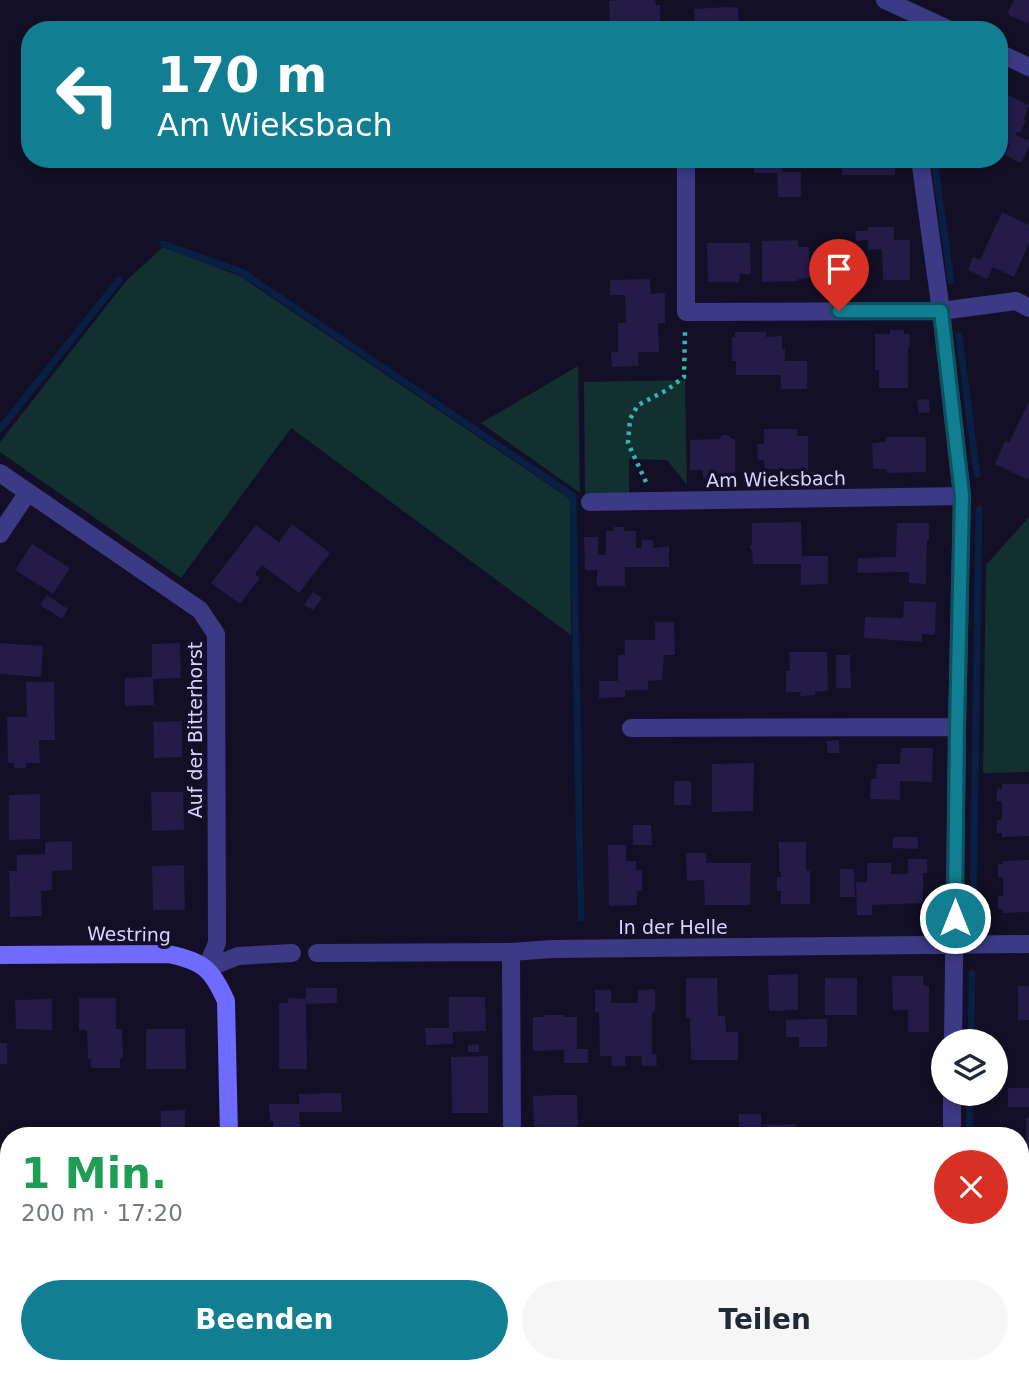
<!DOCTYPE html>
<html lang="de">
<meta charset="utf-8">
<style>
body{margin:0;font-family:"DejaVu Sans",sans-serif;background:#f6f6f7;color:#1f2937;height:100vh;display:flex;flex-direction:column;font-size:26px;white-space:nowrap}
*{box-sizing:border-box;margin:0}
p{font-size:23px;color:#747a83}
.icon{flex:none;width:38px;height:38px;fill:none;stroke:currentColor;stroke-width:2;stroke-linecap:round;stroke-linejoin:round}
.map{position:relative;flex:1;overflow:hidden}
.panel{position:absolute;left:0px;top:1127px;width:1029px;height:247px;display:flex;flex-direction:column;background:#fff;border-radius:28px 28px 0 0;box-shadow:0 4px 10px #0003}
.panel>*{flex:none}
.hud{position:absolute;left:21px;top:21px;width:987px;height:147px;border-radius:28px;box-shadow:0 4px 10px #0003;background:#117e91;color:#fff;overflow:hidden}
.fabs{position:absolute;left:931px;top:1029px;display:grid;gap:14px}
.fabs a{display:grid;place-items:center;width:77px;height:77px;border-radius:50%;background:#fff;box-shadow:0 4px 10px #0003;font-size:35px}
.pin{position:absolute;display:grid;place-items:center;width:60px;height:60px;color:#fff;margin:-72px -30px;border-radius:50% 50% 50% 0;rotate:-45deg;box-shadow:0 0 7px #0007}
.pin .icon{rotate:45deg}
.me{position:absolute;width:77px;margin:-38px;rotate:0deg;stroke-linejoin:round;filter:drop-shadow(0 0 5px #0008)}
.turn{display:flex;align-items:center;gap:24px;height:147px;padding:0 21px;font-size:32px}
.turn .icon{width:91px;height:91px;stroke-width:2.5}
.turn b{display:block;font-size:49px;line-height:60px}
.round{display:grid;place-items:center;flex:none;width:74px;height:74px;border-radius:37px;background:#f6f6f7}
.head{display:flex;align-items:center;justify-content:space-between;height:119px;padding:0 21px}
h1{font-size:42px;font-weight:700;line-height:52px;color:#1e9e55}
.primary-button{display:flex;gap:14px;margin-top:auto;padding:14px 21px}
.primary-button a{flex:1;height:80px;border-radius:42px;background:#117e91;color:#fff;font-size:28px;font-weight:700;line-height:80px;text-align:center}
.primary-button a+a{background:#f6f6f7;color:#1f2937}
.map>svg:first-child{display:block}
.green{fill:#12302f}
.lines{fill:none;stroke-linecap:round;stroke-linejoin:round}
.stream{stroke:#0a1f44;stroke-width:7}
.building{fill:#241b47}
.path{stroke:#2fb8b0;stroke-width:4.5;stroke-dasharray:3.5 5;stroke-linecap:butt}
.lane{stroke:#3d3a85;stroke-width:12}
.street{stroke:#3d3a85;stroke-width:18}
.secondary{stroke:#6f6bff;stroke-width:18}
.route-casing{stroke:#0b525e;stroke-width:18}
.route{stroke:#117e91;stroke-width:12}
.labels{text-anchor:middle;stroke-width:7;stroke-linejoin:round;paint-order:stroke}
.street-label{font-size:19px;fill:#d9d4ff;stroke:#130f26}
</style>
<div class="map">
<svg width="1029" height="1373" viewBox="0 0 1029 1373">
<rect width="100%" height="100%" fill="#130f26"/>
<path class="green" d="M163,247L240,276L570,499L571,635L291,428L181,578L0,452V442L126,281Z
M578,366L580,493L481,423Z
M685,380L687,485L667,460L629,459V495H585L584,382Z
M1029,517V772L983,773L986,565Z"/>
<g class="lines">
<path class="stream" d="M934,159L951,281
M163,244L242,272L573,496L581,918
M959,336L977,474
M0,429L119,280
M973,913L979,509
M971,1041L972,974
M969,1136L970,1094"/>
</g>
<path class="building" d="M618,0H655L656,5H660V22H656V30H619V28H610L609,1Z
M1014,0H1029V24L1007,14Z
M727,7L738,8L739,30H695L694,9Z
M999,91L1029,105L1024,119L1026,120L1020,133L1017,132L1016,135L1029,141V147L1021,163L1005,155L1010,145L999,140Z
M754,159H782V172H801V197H778L777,173H754Z
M842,159H895V175H842Z
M1002,212L1029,225V244L1014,277L993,267L987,279L968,270L973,257L980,260Z
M868,227H894V240H910V280H883L882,249L868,250V240L856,241L855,231H868Z
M798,240V247H809V278L798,279V281L762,282V241Z
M707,243H750L751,274H740L739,282H708Z
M857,244V278L822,281V264L817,259L822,255V245Z
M650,279L651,294L665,293V323H658L659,352H638L639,366L612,367L611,352H618V323H626L625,295H610V280Z
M890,330H904V334H909L910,347H908V388H879V370H875V334H890Z
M735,332H766V337L782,336V349H785V361H807V389H781V375H736V361H732V337H735Z
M929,399L930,412L919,413L917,400Z
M1029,401V477L1028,480L995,464L1005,441L1009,443Z
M764,429H797V436H808V473L798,474V469H765L764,460H758L757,444H764Z
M722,435H728L732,439H735V478H703V470H690V440L719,439Z
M886,437H926V472L887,473L886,469H873L872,443L886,442Z
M801,522L802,556H828V584L801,585V564H753L752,551L749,545H752V523Z
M897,523H929V540H927L926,584L909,583V572L857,573L858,558L896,557Z
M292,524L330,553L299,593L262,565L255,574L260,578L240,604L211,583L256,525L279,542Z
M614,527H624V531H636V548H642V540H653V548L669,546V567H625V586H597V570H585L584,537H598V555H606V531H614Z
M32,544L70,568L53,594L15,570Z
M313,592L322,598L313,610L304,605Z
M47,595L68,609L62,619L40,605Z
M904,601L936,602L935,635L922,634V642L864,638L865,617L903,618Z
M655,622H674L675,655H664L662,680L648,681V690H625V697L599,698V681H618V655H625V640H655Z
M0,643L43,646L41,677L0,674Z
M180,643L181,678L153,679L154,705L125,706V678L152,677V644Z
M789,652H827L828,691L815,692V695L804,696H800L801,692H786V671H790Z
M836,655H850L851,688H836Z
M26,682H54L55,740H39L40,763H26V768H14V763H8L7,717H27Z
M182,721V757L154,758L153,722Z
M839,740V753H827V741Z
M901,748H933L932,782L900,781V800L870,799L871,779H876L877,764H900Z
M754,763L753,811L712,812V764Z
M674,781H691V805H674Z
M1002,784H1029V836L1002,837V833H997V820H1002V801H997V788L1002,789Z
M151,792H183L184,830L152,831Z
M40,794V839L9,840V795Z
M633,825H651L652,845H633Z
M893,837H918V849L893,848Z
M72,841V870L52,871V890L41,891L42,916L10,917L9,871H17V855L45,854V842Z
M779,842H806V871H810V904H781V891H777V877H781V872H779Z
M608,845H626V861H636V870H642V891H637V905L609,906Z
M686,853H706V863H751L750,905H705L704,880L687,881Z
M908,859H927V873H923V903L872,905V915H857L856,882H867V863H891V874H908Z
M1029,860V912L1003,913V909H998V896H1003V877H998V864H1003V861Z
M184,865L185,910H153L152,866Z
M840,869H854L855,897H840Z
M798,974V1010L769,1011L768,975Z
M892,976H923L924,986H929V1032H908V1010H893Z
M686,978H717L718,1016H725L726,1032H738V1060H691L690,1018H686Z
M825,978H857V1015H825Z
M1018,986H1029V1020H1018Z
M306,988H337V1003L306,1004L307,1069H279V1003H288V998L306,999Z
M655,989V1011L652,1012V1054H656L657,1066H642L641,1056H625L626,1066H612L611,1056H600L599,1012H595V990H611V1003H638V990Z
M449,997H485L486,1031L453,1032V1044L426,1045L425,1028H449Z
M79,998H116V1029H122V1034L123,1058H120V1068H91V1059H88L87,1030H79Z
M52,999V1030L16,1029L15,1000Z
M545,1015H564V1017H577V1049H588V1063H564V1050L533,1051V1017H545Z
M813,1019H827V1047H799V1037H786V1020Z
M146,1029H185L186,1069H146Z
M0,1043H7V1064H0Z
M479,1044V1052H468V1045Z
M488,1056V1113H452L451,1057Z
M1008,1088H1029V1107H1008Z
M341,1093L342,1112H299L301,1136H273V1121H270L269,1104H299V1094Z
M555,1095H577L578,1136H534L533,1096Z
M185,1110V1136H161V1111Z
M739,1114H761V1135L739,1136Z
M1026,1118H1029V1162H1020V1143H1026Z
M796,1124L797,1136H766V1125Z
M653,1127V1136H609V1128Z
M0,1169H8L9,1198H0Z
M1022,1173H1029V1217H1020V1199H1022Z
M1020,1239H1029V1283H1020Z
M126,1365H137V1373H126Z
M276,1365H333V1373H276Z
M455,1365H480V1373H455Z
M569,1365H593V1373H569Z
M609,1365H652V1373H609Z
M748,1365H788V1373H748Z
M873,1365H913L918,1373H873L877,1370Z"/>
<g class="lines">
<path class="path" d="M646,482L628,443L630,419L638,405L667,390L684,377L685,331"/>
<path class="lane" d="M696,1365V1373
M810,1365V1373"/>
<path class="street" d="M885,0L950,30
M999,53L1029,67
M686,159V312L941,311L1016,301L1029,308
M920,159L941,311L962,496L957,727L953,1041
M0,473L200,610L216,634L217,943L206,969
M590,502L962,496
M0,534L28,492
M631,728L957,727
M511,952L512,1136
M317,953L511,952L552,949L1029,944
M206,969L238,956L292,953
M952,1136V1094
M0,1286H9
M516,1365V1373
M948,1365L953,1373"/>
<path class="secondary" d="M0,955L168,954C203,961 212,969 226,1001L229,1136
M1020,1342L1029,1336
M233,1365V1373
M978,1373L989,1365"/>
</g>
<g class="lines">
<g class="route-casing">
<path id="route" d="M839,311H941L962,495L957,727L955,918"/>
</g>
<use href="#route" class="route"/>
</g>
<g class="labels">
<g class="street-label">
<text transform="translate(776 479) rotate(-1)" y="7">Am Wieksbach</text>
<text transform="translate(195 730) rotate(-90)" y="7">Auf der Bitterhorst</text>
<text x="673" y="934">In der Helle</text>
<text transform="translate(129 934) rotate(1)" y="7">Westring</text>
</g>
</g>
</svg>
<div class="fabs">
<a><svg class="icon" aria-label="layers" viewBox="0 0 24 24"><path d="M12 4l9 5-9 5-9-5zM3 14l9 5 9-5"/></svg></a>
</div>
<div class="pin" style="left:839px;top:311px;background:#d93025"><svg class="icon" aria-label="arrive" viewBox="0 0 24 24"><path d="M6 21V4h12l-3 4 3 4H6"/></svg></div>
<svg class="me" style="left:955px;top:918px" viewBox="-20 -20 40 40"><circle r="17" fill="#117e91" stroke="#fff" stroke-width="3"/><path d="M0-11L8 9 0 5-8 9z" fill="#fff"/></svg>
<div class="hud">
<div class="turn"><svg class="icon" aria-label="left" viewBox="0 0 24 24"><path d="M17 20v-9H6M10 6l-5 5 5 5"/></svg><div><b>170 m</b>Am Wieksbach</div></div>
</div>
<section class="panel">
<div class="head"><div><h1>1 Min.</h1><p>200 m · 17:20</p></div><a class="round" style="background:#d93025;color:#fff"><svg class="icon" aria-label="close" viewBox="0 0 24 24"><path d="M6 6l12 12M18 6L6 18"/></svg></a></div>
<div class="primary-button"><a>Beenden</a><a>Teilen</a></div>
</section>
</div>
